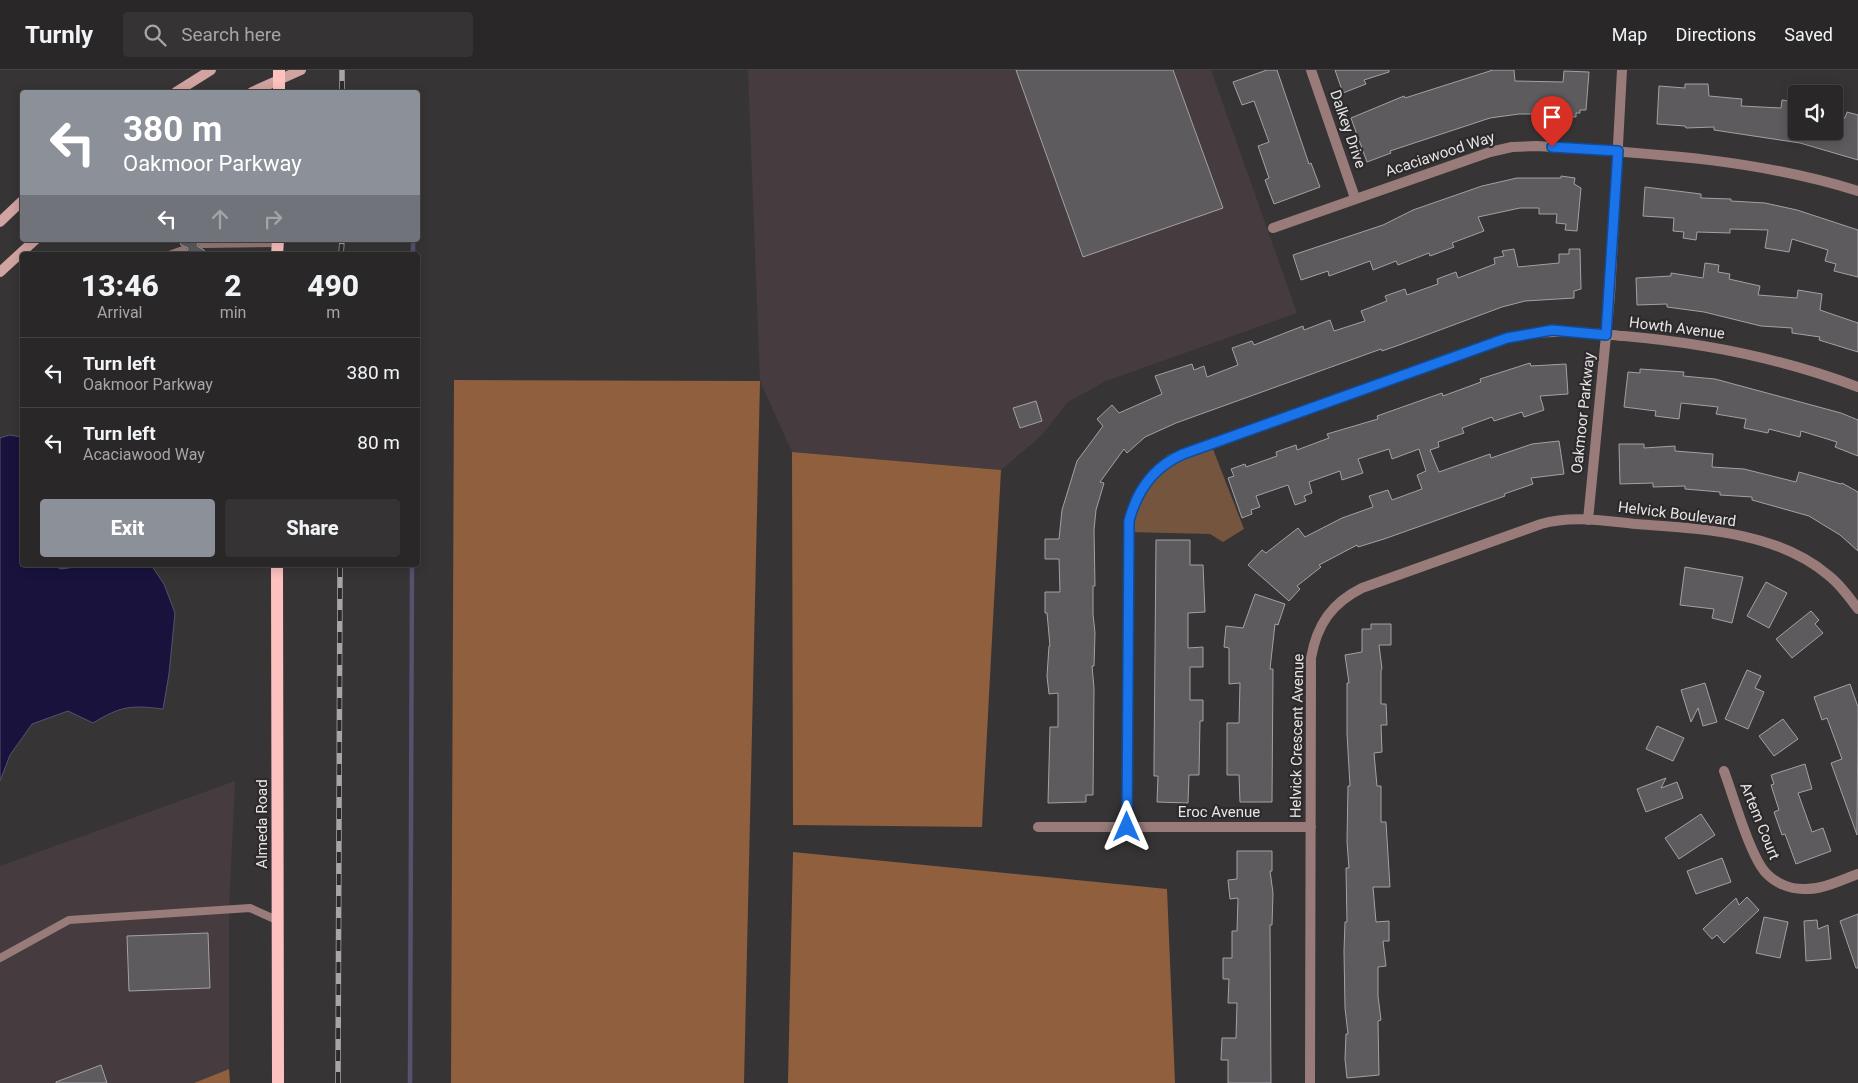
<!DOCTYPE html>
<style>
body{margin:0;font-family:Roboto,sans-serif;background:#353334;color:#f1f3f6;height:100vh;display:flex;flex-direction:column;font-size:19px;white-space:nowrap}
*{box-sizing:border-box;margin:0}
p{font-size:16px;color:#a5a5a8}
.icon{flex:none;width:28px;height:28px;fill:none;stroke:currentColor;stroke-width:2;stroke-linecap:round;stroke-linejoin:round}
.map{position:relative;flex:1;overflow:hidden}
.side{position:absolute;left:20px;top:182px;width:400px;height:315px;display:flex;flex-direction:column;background:#292728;border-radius:5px;box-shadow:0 2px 12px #0003,0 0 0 1px #454445}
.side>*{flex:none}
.guide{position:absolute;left:20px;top:20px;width:400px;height:152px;border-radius:5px;box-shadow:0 2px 12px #0003,0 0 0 1px #454445;background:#8c9099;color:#fff;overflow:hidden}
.fabs{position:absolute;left:1788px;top:15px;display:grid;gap:10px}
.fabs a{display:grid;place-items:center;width:55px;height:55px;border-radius:5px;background:#292728;box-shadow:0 2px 12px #0003,0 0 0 1px #454445;font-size:25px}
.pin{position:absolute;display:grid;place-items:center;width:42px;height:42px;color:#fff;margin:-51px -21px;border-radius:50% 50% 50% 0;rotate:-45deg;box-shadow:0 0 5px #0007}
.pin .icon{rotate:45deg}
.me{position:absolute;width:55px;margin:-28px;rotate:0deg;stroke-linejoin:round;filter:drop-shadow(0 0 4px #0008)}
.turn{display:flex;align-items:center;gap:18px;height:105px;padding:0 20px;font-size:22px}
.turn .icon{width:65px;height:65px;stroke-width:2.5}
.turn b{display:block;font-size:35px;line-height:42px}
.lanes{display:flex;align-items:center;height:48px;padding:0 20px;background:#0003;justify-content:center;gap:25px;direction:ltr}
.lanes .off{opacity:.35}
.eta{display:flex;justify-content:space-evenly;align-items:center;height:85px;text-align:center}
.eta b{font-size:30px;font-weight:800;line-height:35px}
.button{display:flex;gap:10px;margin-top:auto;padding:10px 20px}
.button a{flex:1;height:58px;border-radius:5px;background:#8c9099;color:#fff;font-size:20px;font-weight:800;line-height:58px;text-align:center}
.button a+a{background:#353334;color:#f1f3f6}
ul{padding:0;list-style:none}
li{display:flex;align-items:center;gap:15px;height:70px;padding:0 20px;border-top:1px solid #454445}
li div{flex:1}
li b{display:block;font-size:19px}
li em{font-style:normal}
header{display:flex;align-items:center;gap:30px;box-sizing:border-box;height:70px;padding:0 25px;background:#292728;border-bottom:1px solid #454445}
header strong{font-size:24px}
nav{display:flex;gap:28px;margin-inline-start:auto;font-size:18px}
.search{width:350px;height:45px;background:#353334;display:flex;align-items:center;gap:12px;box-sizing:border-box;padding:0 18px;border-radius:5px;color:#a5a5a8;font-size:19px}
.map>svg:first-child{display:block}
.built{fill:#463c40}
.green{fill:#76553f}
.forest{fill:#905f3e}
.water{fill:#18123d;stroke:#56516f}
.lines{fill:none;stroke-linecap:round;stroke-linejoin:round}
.stream{stroke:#56516f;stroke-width:4.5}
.building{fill:#5d5b5e;stroke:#a3a1a4}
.service{stroke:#997c7a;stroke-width:8}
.minor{stroke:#997c7a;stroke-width:10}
.secondary{stroke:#d1a4a1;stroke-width:10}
.primary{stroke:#fdc2bf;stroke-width:12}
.rail-casing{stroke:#a8a5a6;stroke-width:5.5}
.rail{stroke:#2d2a2b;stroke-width:4;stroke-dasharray:11;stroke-linecap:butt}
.route-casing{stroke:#114b97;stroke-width:12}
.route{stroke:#1a73e8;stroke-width:9}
.labels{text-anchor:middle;stroke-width:4.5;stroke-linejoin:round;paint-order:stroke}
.street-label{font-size:15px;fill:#e6e4e5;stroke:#2d2a2b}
</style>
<header>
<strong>Turnly</strong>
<div class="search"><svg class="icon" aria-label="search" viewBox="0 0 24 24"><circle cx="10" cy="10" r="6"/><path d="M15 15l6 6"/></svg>Search here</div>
<nav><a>Map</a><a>Directions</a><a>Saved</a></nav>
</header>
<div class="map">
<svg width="1858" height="1013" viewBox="0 0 1858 1013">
<rect width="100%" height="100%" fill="#373435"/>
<path class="built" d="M748,0H1211L1297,243L1106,311L1068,332L1041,366L1001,400L792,382L760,311Z
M235,711L229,839V999L194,1013H0V796Z"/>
<path class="green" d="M1211,374L1244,459L1223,472L1210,464L1129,462L1153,403Z"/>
<path class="forest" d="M454,310L760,311L744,1013H451Z
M792,382L1001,400L982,757L793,755Z
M793,782L1167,819L1175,1013H788Z
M229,999L230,1013H194Z"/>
<path class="water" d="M9,365L22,367V495H55L60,499L92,495H151L164,514L175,543L169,604L163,639C130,635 121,636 93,653L68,641L32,654L10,685L0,711V368Z"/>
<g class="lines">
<path class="stream" d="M413,185V170
M410,1013L412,495"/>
</g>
<path class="building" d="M1016,0H1173L1223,138L1083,187Z
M1267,0H1277L1309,94L1311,93L1320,117L1274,134L1265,110L1269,108L1258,76L1269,72L1254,31L1242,35L1233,12Z
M1335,0H1389V2L1364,10L1366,14L1343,23Z
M1493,0H1514L1515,11L1563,12L1564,1L1589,2L1586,40H1580V43H1576V47L1561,46V44H1519L1490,48L1390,81L1391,83L1367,92L1351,48L1404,26L1405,28Z
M1685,14H1708L1709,26L1742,29L1741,36L1781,38L1782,30L1796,32V61H1834V45L1845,48L1847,42L1858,45V90L1800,73L1714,60V57L1686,58L1685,56L1657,54L1659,16L1685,18Z
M1561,106L1575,108L1574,114L1581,118L1577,161L1565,160L1566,154L1556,153L1557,144H1539V138H1520L1478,147L1484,161L1452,173L1454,177L1430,186L1429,183L1398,195L1396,191L1373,200L1370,191L1329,206L1328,201L1301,210L1293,185L1383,155L1413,140L1482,116L1517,108H1561Z
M1645,117L1701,124V128L1731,129V131L1765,133L1797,140L1858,160V207L1834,201L1836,194L1825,191L1828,180L1792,169L1789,182L1765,178L1768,160L1730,159V163L1697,162L1696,170L1683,168L1684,162L1673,161L1674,148L1643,146Z
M179,170H198L197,176L204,180L206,185H185L188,178L181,175Z
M1514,179L1518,197L1559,193V184H1569V179H1580L1581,219L1574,221V228L1525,231L1502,237L1402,274L1382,281L1381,279L1176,353L1145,367L1127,383L1124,379L1100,412L1104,413L1096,440L1094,460L1095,516H1093V544L1095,563L1094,596H1092L1094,618L1093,725H1086V732L1048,733L1050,657H1058V623L1049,624L1047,606L1049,576H1050L1047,543H1045V522H1060L1059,489H1045V469H1059L1062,440L1077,391L1103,356L1097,349L1112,335L1119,343L1162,324L1155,306L1192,294L1194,300L1204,296L1207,307L1238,295L1232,278L1252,271L1254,275L1303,256L1304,260L1330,250L1334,261L1365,251L1361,241L1387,231L1385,226L1405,219L1407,225L1438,214L1437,209L1456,202L1458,208L1495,194L1494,188L1504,186L1502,181Z
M1705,193L1719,195L1718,202L1730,204L1729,209L1760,216L1758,225L1797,228L1798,220L1822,224L1820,240L1858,253V282L1819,270L1820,267L1792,263V258L1761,256L1704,242L1667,237V234L1637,235L1636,208L1671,206V203L1703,208Z
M1530,293L1531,296L1566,294L1568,324L1540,326L1544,340L1524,347L1522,342L1494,351L1492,347L1462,358L1464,363L1438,372L1439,377L1430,380L1439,402L1490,384L1491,388L1532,374L1559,371L1564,404L1531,408L1533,414L1504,424L1505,426L1384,469L1358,477L1357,475L1319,495L1321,497L1297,516L1300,519L1289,531L1248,495L1262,480L1266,483L1298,458L1305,467L1342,448L1373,437L1369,426L1388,420L1392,430L1422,419L1417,405L1426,401L1419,379L1392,389L1389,379L1358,389L1363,403L1342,410L1340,401L1309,412L1312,423L1304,426L1306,431L1295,435L1288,415L1256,426L1260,437L1251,440L1252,444L1242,448L1228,408L1234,406L1231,399L1245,394L1246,397L1277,386L1276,382L1296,375L1297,380L1329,368L1327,364L1378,349L1377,346L1442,323L1443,326L1481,312L1480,309Z
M1640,299L1684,302L1683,306L1715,309L1841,343L1858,350V386L1835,377L1837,372L1801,361L1800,367L1769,359L1768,363L1744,358L1746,349L1716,344L1718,337L1681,333L1679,349L1655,346L1656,341L1624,337L1628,302L1640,303Z
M1036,331L1042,351L1020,358L1013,338Z
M1619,374H1644V378L1675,376V381L1713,384L1712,397L1744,399L1796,412L1799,402L1841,414L1842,413L1858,422V481L1840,465L1809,446L1752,430V427L1720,425V422L1685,419V416L1653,417V413L1620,414Z
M1156,470H1190V495H1203L1205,542L1188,543V578L1203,577V597H1190V630H1203V651H1200L1199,705H1189L1188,733L1157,732L1158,706H1154V692Z
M1685,497L1743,507L1732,553L1712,548L1714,539L1680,535Z
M1766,512L1787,523L1769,558L1747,546Z
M1255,524L1285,534L1278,555L1275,554L1270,599H1273L1272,732H1240L1239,705H1227V653H1239L1240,613L1229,614V578L1224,577L1226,556L1243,558Z
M1811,541L1819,550L1815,554L1823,563L1792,588L1776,569Z
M1371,554H1391V575H1379L1382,599L1381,600V634H1386L1387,655H1381L1382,682L1374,683L1377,716H1381V752H1386L1390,817H1373L1376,852L1389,851V871H1383L1386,896L1378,897V926L1381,950L1378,951L1379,1005L1347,1008L1345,989L1346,964H1348L1345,938L1344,881L1345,852H1347L1346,798H1349L1347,772L1348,716H1350L1347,663V613H1349L1345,585L1362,582V559H1371Z
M1747,600L1761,606L1755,618L1764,622L1748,659L1725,649Z
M1705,613L1717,652L1703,656L1698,638L1691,652L1681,620Z
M1850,614L1858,637L1857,765L1831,693L1842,689L1827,648L1822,650L1814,627Z
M1783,649L1798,669L1774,686L1759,666Z
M1657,656L1684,668L1673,691L1646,679Z
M1805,694L1812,719L1798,723L1812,762L1823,758L1831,781L1796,794L1785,764L1782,765L1774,742L1779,740L1771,715L1774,714L1771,705Z
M1666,708L1661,718L1677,712L1683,728L1646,742L1637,719Z
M1701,744L1715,765L1679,789L1665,768Z
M1237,781H1272V801H1270L1273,823L1272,855H1270L1271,1013H1228V990H1221L1222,968H1236L1237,933H1228L1229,909H1223V888H1232V861H1237L1238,828L1230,829L1228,810L1237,809Z
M1722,788L1731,812L1696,824L1687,801Z
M1747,827L1759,840L1724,873L1717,865L1712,869L1703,859L1736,828L1739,835Z
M1858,844V898H1856L1840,851Z
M1764,847L1788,852L1780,888L1756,883Z
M1817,850L1818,859L1828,855L1831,889L1806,891L1804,851Z
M208,863L210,918L129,921L127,866Z
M101,995L107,1013H56V1012Z"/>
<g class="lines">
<path class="service" d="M202,174L278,173
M169,185L183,180
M0,888L69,850L250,838L279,851"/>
<path class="minor" d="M1311,0L1355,128
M1273,158L1490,82L1512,77L1536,76C1644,83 1754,88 1858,121
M1588,450L1610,225L1622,0
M1724,701C1733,725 1750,786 1766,803C1775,813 1790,819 1803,819C1822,820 1841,810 1858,804
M1038,757H1311
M1127,757L1129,451C1136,425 1148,405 1171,389L1507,268C1551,258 1579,262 1624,266C1705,273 1781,288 1858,317
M1310,1013L1311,588C1317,554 1332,533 1362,518L1541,454C1572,445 1604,451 1636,454C1700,459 1776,461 1828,505C1840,514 1849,527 1858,539"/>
<path class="secondary" d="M176,22L211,0
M252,22L301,0
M0,152L22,131
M0,202L35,170"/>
<path class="primary" d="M279,0V22
M277,185L278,170
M277,495L278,1013"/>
<g class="rail-casing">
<path id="rail" d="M342,22V0
M341,185L342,170
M338,1013L340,495"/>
</g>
<use href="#rail" class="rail"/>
</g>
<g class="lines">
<g class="route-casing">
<path id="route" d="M1127,757L1129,451C1137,420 1153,397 1183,384L1507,268L1552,260L1606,265L1618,81L1552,77"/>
</g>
<use href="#route" class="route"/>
</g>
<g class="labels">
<g class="street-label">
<text transform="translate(1348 59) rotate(71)" y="5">Dalkey Drive</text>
<text transform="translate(1440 84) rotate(-18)" y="5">Acaciawood Way</text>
<text transform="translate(1677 258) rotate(7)" y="5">Howth Avenue</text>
<text transform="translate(1583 343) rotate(-84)" y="5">Oakmoor Parkway</text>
<text transform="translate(1677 444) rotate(7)" y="5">Helvick Boulevard</text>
<text transform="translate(1297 666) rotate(-89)" y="5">Helvick Crescent Avenue</text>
<text x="1219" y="747">Eroc Avenue</text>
<text transform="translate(1760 751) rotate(68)" y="5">Artem Court</text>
<text transform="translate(262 754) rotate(-90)" y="5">Almeda Road</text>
</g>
</g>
</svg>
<div class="fabs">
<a><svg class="icon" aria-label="sound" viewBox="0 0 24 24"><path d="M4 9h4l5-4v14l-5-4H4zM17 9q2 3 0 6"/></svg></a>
</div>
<div class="pin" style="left:1552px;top:77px;background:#d93025"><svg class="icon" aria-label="arrive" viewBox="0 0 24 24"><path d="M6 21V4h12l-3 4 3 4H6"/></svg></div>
<svg class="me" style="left:1127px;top:757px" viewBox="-20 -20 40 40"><path d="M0-17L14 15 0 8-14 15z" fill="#1a73e8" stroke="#fff" stroke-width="4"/></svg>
<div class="guide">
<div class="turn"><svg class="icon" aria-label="left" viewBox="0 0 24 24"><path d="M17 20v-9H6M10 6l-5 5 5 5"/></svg><div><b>380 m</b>Oakmoor Parkway</div></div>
<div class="lanes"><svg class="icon" aria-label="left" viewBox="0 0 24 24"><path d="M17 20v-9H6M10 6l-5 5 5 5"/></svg><svg class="icon off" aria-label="ahead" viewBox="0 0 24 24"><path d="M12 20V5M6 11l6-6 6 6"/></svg><svg class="icon off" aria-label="right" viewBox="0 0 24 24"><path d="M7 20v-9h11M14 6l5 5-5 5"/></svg></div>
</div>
<section class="side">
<div class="eta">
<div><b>13:46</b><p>Arrival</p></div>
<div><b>2</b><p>min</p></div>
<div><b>490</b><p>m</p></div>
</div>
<ul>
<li><svg class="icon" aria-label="left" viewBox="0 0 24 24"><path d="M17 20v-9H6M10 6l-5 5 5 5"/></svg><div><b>Turn left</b><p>Oakmoor Parkway</p></div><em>380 m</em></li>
<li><svg class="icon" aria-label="left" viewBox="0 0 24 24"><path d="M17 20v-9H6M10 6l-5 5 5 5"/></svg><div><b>Turn left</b><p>Acaciawood Way</p></div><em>80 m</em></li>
</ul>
<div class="button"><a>Exit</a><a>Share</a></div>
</section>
</div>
